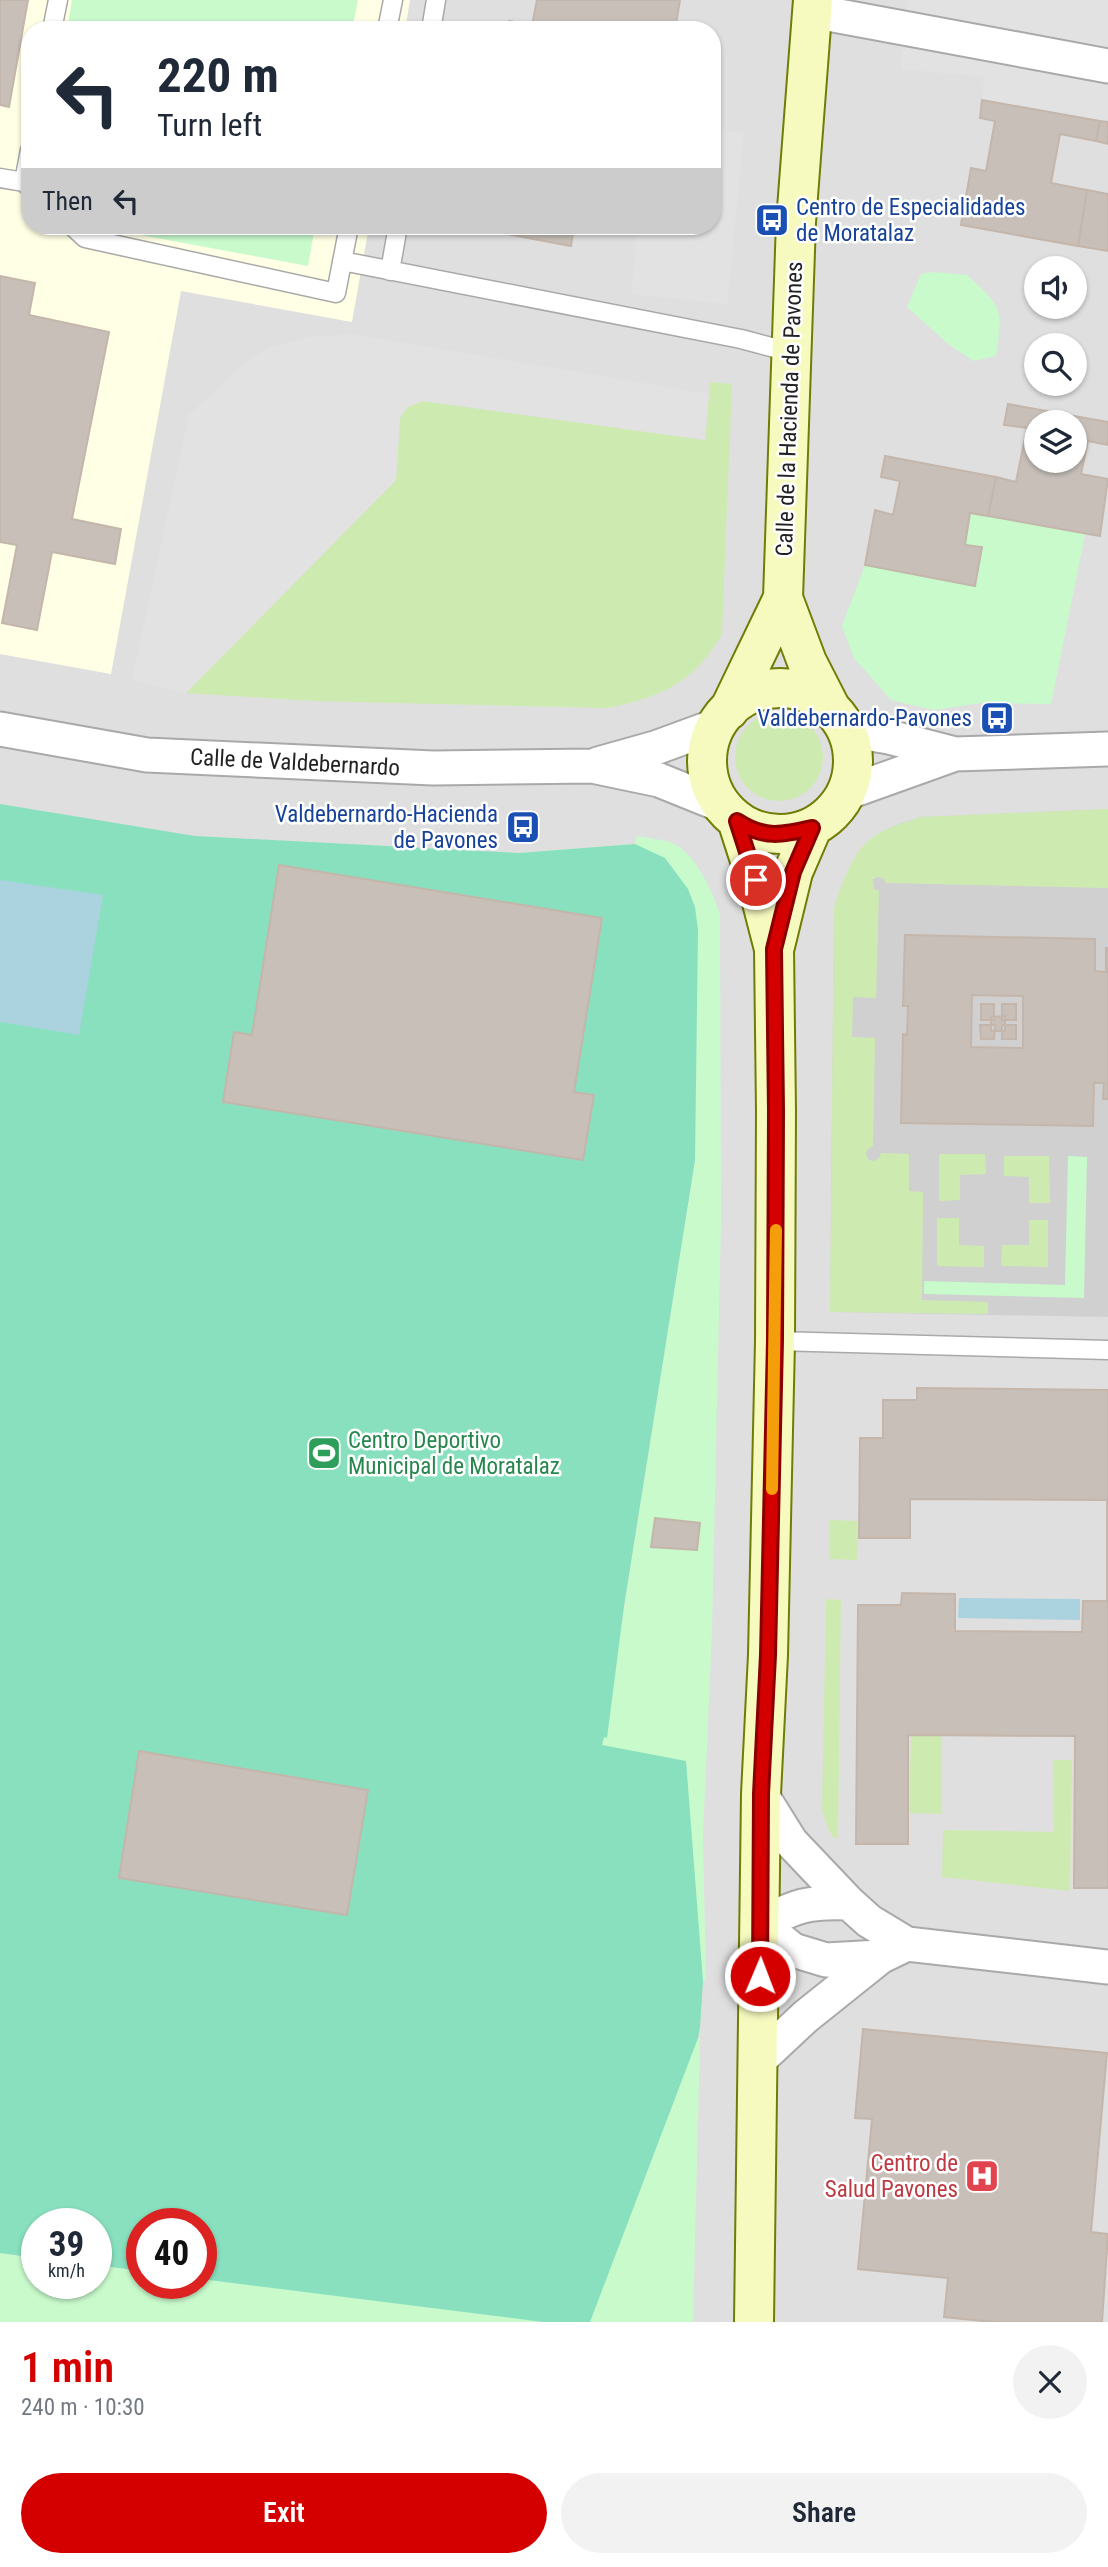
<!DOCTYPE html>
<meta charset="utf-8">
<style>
body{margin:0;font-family:"Roboto Condensed",sans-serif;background:#f2f2f3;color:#1f2937;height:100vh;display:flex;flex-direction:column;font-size:26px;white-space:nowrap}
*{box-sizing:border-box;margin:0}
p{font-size:23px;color:#747a83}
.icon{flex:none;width:38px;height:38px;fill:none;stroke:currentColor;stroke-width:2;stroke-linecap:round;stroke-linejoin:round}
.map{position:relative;height:2322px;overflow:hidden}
.drawer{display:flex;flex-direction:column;background:#fff;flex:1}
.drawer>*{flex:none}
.guide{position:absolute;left:21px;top:21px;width:700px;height:214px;border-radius:28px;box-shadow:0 2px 5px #0004;background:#fff;color:#1f2937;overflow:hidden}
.fabs{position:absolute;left:1024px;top:256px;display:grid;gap:14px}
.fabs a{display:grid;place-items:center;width:63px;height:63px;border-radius:50%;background:#fff;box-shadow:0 2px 5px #0004;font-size:35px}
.speed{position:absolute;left:21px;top:2208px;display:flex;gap:14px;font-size:35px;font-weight:700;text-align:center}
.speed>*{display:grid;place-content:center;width:91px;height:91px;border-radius:50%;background:#fff;box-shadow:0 2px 5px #0004;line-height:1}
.speed small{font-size:18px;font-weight:400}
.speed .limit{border:10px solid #d22;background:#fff;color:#111}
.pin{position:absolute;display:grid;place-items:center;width:60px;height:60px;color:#fff;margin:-30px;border:4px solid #fff;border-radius:50%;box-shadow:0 2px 7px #0007}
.me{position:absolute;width:77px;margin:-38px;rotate:1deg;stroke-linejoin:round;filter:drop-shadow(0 0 5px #0008)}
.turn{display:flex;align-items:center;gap:24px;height:147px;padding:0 21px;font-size:32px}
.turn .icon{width:91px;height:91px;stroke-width:2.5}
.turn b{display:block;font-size:49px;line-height:60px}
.then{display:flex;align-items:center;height:66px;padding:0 21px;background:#0003;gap:14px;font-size:26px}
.round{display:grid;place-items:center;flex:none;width:74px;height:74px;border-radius:37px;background:#f2f2f3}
.headline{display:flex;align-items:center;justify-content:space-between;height:119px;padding:0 21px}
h1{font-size:42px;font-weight:600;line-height:52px;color:#d40000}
.cta{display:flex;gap:14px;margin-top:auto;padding:14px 21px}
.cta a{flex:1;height:80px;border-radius:42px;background:#d40000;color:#fff;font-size:28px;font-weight:600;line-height:80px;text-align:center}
.cta a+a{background:#f2f2f3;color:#1f2937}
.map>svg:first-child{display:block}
.residential{fill:#e0dfdf;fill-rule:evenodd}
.education{fill:#ffffe5}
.religious{fill:#d0d0d0}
.grass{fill:#cdebb0}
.park{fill:#c8facc}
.pitch{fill:#88e0be}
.parking{fill:#e2e2e2}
.water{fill:#aad3df}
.building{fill:#c7bfb8;stroke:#c4b6ab;stroke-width:2;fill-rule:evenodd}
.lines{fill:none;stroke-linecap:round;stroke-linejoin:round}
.lane-casing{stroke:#a9a9a9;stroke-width:21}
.street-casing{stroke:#a9a9a9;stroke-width:37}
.secondary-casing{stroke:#707d05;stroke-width:42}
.lane{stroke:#fff;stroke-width:18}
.street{stroke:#fff;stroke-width:33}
.secondary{stroke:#f7fabf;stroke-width:38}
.route-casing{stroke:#8a0000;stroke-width:18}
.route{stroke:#d40000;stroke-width:12}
.slow{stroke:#f59e0b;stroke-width:12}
.labels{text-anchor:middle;stroke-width:5;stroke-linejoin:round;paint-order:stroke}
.transit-label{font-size:23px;fill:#164399;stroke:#fff;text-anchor:end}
.street-label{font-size:23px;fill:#222;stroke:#fff}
.leisure-label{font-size:23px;fill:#27864d;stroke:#fff;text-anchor:start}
.health-label{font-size:23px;fill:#be3a42;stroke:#fff;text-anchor:end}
</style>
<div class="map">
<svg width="1108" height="2322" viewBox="0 0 1108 2322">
<rect width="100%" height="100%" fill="#f2efe9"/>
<path class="residential" d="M0,0H1108V2322H0ZM30,30H712V226H30ZM1036,268H1074V306H1036ZM1036,345H1074V383H1036ZM1036,422H1074V460H1036ZM37,2224H96V2284H37ZM142,2224H201V2284H142Z"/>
<path class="education" d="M0,0H410L405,30H30V226H369L352,322L181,291L111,674L0,654Z"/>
<path class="religious" d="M1108,809V1317L830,1312L834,907L852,864L866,843L896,825L921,817Z"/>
<path class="grass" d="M710,382L732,384L722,634C694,683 661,697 607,708L314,701L186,693L396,480L400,418L407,407L423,401L705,440Z
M735 757a44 44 0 1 1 88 0a44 44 0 1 1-88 0Z
M1108,809V888L886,883L883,878L878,877L873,879L874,889L879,891L876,998L853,997L852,1037L875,1038L873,1146L868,1149L866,1154L869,1160L874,1161L879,1158L881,1153L909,1154V1191L923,1192L922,1300L988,1302V1314L830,1312L834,907C841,887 850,858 866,843C880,829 903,823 921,817Z
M939,1154H985L986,1174L960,1175V1200L939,1201Z
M1004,1156H1049L1050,1203H1029V1177L1004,1176Z
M937,1218H959V1245L984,1246V1267L937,1266Z
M1029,1220H1048V1267L1001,1266L1002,1245H1029Z
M830,1520L858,1521L857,1560L829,1559Z
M826,1599L841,1600L838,1838H834L829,1831L822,1810Z
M911,1736H942V1814L909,1813Z
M1053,1760H1072L1070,1891L942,1877L943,1830L1054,1832Z"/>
<path class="park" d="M72,0H358L352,30H67Z
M92,226H315L308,266Z
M932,272L967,275C1003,308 1003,308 996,356L973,361L947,343L907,307L921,274Z
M970,513L1085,534L1051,704L981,703L933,710L891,700L854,658L842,626L865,565L975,586L982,547L965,545Z
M637,836C647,838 659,839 670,842C694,850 713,892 720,914L721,1222L712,1631L703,1837L706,1980L700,1982L602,1746L695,1160V1142L284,841L519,853L635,844Z
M1068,1156L1087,1157L1084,1298L924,1294V1281L1065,1285Z
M700,2038L693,2322H0V2253L37,2258V2284H96V2265L142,2271V2284H201V2279L675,2039Z"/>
<path class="pitch" d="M0,804L195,836L519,853L635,844L665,858L688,889L695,907L698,930L695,1160L624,1606L607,1738L604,1737L602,1745L686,1761L703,1981L700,2027L698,2038L590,2322H543L201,2279V2224H142V2271L96,2265V2224H37V2258L0,2253Z"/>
<path class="parking" d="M908,0H1108V122L982,100L984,77L901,69Z
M712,130L744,133L727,304L631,294L638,226H712Z
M351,334L709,394L705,440L423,401L408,407L400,418L396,480L186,693L132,680L189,415L236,370L267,348L307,337Z"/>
<path class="water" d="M0,880L103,895L79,1035L0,1022Z
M959,1598L1080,1599V1620L958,1618Z"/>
<path class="building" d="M0,0H28L9,107L0,105Z
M537,0H680L675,30H507L509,21L532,25Z
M982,100L1100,121L1096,141L1060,134L1051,183L1087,190L1078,246L961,225L971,168L986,171L995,121L980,118Z
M1100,121L1108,122V144L1096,141Z
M1087,190L1108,194V251L1078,246Z
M492,226H574L571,246L491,231Z
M0,276L35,283L29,315L109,332L72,519L121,529L115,564L52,552L37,630L2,623L17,545L0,542Z
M1008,404L1108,422V445L1088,441L1081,474L1108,479L1100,536L988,516L996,477L1016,482L1027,428L1004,425ZM1036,422H1074V460H1036Z
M885,456L996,477L988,516L970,513L965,545L982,547L975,586L865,565L875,510L893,515L900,481L881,477Z
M279,865L602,918L574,1092L594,1095L583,1160L223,1102L234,1032L252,1035Z
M905,935L1095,939V971L1106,972V948H1108V1099H1103L1104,1083H1094L1093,1126L901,1123L903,1034L907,1035L908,1006H903Z
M972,995L1023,996V1048L971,1047Z
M981,1004H994V1020H981Z
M1002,1004H1016V1020H1002Z
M1005,1016V1031H991V1017Z
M980,1025H995L994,1039H981Z
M1002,1025H1016V1039H1002Z
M917,1388L1108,1390V1888H1074L1075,1736L908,1735V1844H856L858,1605H901L902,1593L955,1594V1631L1082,1632L1083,1601H1107V1500L910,1499V1538H859L860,1438H883V1400H917Z
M655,1518L700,1523L697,1550L651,1547Z
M139,1751L368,1790L347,1915L119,1878Z
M863,2029L1107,2053L1091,2232L1108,2234L1102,2322H993L944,2317L948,2278L858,2269L872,2119L855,2118Z"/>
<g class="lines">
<g class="lane-casing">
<path id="lane" d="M52,30L58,0
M387,30L393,0
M431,30L436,0
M30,150L24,182L30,188
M0,178L24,182
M72,226L85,238L336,293L349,226
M342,261L741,339L790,352
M390,271L398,226
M775,1341L1108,1350"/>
</g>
<g class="street-casing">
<path id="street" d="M812,11L1108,66
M0,729L147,755L433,768L592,766L659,780L721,805
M846,730L889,737L955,754L1108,749
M598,764L655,748L715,726
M846,793L955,754
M761,1794L791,1842L849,1903L869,1921L907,1944L1108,1967
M849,1903C809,1901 795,1906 761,1924L793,1950L826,1960L880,1957L907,1944
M758,2061L805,2017L880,1957"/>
</g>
<g class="secondary-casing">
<path id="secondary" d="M813,0L796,222L783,598L807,662L830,707
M707 761a73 73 0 1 1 146 0a73 73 0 1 1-146 0Z
M729,710L783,598
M737,820L756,879L774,949L776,1111L775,1341L768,1655L761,1794L754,2322
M775,946L793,872L812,828"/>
</g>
<use href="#lane" class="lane"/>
<use href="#street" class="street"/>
<use href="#secondary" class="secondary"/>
</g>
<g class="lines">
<g class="route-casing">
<path id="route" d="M756,880L737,821C764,839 782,835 812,828L793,872L774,949L776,1111L775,1340L768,1655L761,1794L760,1976"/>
</g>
<use href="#route" class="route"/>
<path class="slow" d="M772,1489L776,1230"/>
</g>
<defs>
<g id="bus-square" transform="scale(1.75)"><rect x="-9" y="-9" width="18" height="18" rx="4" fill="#1a4fb4" stroke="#fff"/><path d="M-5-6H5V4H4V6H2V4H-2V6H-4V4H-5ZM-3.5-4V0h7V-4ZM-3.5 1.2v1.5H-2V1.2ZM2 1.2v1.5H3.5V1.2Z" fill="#fff"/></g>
<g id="stadium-square" transform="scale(1.75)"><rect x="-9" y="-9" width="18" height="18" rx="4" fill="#2e9e5b" stroke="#fff"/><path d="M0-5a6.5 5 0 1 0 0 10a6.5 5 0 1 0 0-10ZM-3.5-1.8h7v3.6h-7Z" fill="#fff"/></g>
<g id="hospital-square" transform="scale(1.75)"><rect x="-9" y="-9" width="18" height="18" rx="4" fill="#e0444e" stroke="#fff"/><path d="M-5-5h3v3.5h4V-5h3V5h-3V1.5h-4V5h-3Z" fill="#fff"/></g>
</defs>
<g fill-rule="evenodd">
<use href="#bus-square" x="772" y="220"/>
<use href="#bus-square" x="997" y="718"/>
<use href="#bus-square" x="523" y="827"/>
<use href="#stadium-square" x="324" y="1453"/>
<use href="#hospital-square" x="982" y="2176"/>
</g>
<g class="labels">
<g class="transit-label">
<text x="796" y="215" text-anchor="start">Centro de Especialidades<tspan x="796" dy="26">de Moratalaz</tspan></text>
<text x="972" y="726">Valdebernardo-Pavones</text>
<text x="498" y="822">Valdebernardo-Hacienda<tspan x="498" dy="26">de Pavones</tspan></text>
</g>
<g class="street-label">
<text transform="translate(789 409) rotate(-88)" y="8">Calle de la Hacienda de Pavones</text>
<text transform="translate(295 762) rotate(3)" y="8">Calle de Valdebernardo</text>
</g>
<g class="leisure-label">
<text x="348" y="1448">Centro Deportivo<tspan x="348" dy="26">Municipal de Moratalaz</tspan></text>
</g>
<g class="health-label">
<text x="958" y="2171">Centro de<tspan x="958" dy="26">Salud Pavones</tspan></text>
</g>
</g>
</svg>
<div class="fabs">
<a><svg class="icon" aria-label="sound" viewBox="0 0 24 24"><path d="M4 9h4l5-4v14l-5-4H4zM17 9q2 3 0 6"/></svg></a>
<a><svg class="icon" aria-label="search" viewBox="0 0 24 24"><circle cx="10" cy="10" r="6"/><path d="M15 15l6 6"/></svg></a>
<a><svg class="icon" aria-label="layers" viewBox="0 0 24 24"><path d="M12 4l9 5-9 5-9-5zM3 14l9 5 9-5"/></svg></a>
</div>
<div class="speed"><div>39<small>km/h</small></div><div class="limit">40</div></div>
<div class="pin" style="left:756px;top:880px;background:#d93025"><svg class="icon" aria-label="arrive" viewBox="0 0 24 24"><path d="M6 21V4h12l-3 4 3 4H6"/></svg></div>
<svg class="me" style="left:760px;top:1976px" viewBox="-20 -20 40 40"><circle r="17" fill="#d40000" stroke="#fff" stroke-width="3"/><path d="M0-11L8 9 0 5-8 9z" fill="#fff"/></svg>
<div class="guide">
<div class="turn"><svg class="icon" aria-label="left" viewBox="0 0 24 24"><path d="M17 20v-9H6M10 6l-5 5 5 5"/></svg><div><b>220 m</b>Turn left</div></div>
<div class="then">Then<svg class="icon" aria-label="left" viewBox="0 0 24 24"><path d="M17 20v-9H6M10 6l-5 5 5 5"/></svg></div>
</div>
</div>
<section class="drawer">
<div class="headline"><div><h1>1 min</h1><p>240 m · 10:30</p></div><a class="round"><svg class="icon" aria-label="close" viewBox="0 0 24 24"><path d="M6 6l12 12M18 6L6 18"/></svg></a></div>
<div class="cta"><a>Exit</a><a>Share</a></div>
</section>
